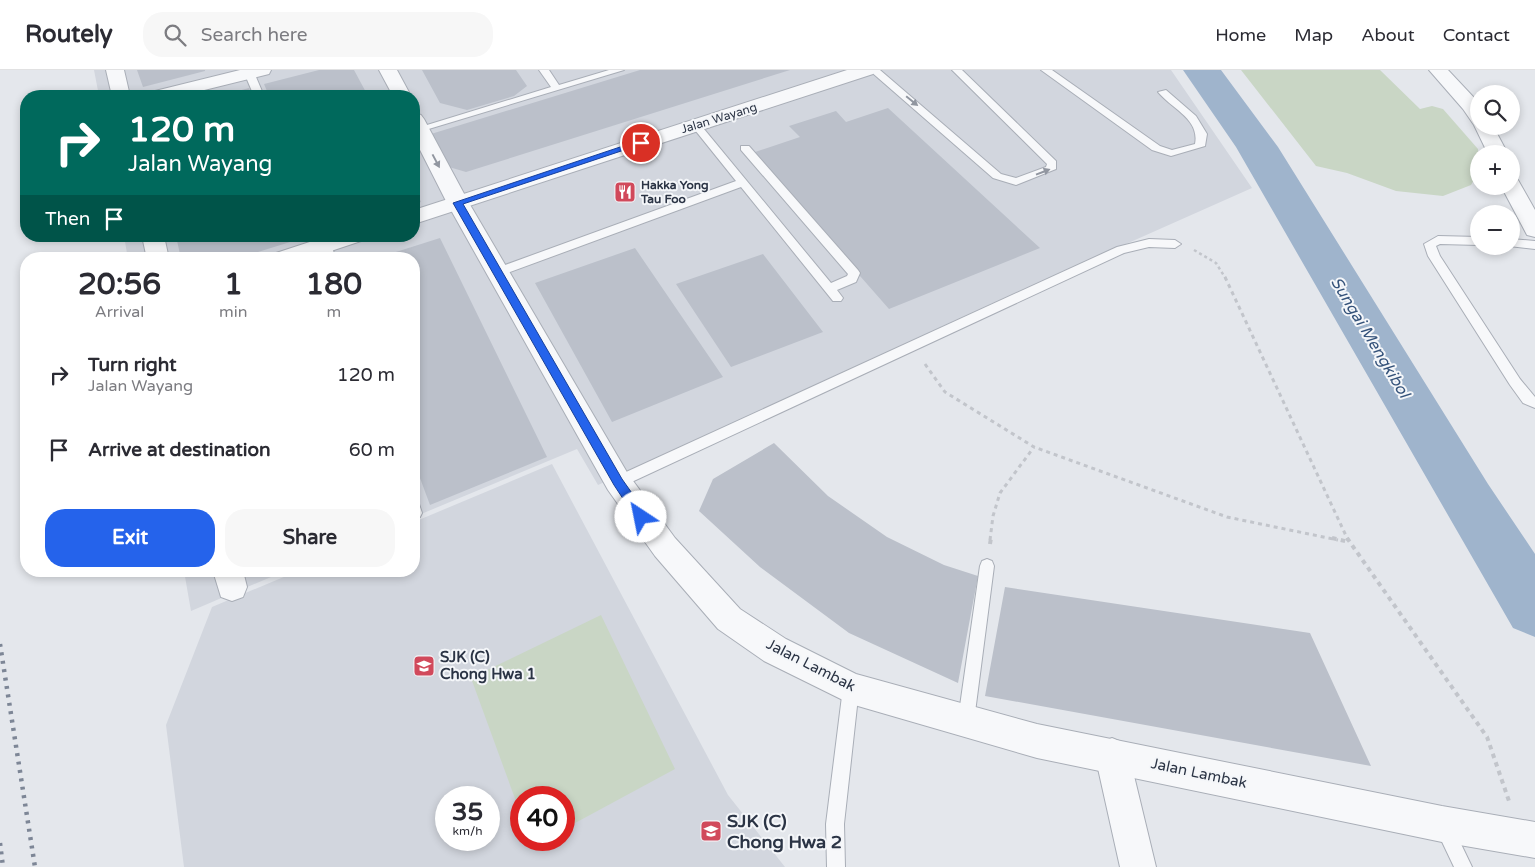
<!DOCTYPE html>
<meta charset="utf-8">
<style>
body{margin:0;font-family:"Varela Round",sans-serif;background:#f7f7f7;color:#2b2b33;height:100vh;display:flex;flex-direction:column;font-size:19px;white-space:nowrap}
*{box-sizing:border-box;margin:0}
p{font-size:16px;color:#7c7c81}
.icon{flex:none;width:28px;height:28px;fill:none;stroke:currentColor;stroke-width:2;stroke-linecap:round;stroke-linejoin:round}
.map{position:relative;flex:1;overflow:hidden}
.sheet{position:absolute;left:20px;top:182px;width:400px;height:325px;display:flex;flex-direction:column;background:#fff;border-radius:20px;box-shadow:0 2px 8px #0003}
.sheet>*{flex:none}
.guide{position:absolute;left:20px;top:20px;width:400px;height:152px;border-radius:20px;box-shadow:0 2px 8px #0003;background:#00695c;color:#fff;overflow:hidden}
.controls{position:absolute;left:1470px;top:15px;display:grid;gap:10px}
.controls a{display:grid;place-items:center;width:50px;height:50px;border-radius:50%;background:#fff;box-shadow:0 2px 8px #0003;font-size:25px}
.speed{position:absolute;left:435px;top:716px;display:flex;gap:10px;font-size:25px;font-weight:700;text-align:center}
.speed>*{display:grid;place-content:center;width:65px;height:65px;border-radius:50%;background:#fff;box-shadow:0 2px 8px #0003;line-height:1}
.speed small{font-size:12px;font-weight:400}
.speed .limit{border:8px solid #d22;background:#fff;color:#111}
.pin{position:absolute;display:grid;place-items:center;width:42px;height:42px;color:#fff;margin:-21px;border:2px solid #fff;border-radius:50%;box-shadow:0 1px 5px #0007}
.me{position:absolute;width:55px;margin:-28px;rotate:326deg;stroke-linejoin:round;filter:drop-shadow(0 0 4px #0008)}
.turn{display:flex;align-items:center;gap:18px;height:105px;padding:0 25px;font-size:22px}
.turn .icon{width:65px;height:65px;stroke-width:2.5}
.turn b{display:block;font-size:35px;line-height:42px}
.then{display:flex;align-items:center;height:48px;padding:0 25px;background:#0003;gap:10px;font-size:19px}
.eta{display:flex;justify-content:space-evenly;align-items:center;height:85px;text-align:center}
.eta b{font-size:30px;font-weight:800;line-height:35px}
.cta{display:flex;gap:10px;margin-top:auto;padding:10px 25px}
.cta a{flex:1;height:58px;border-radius:20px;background:#2563eb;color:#fff;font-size:20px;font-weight:800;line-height:58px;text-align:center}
.cta a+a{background:#f7f7f7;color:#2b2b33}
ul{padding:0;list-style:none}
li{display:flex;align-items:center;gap:15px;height:75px;padding:0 25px}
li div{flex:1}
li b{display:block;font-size:19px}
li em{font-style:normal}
header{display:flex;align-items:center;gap:30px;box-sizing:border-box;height:70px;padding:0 25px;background:#fff;border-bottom:1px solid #e1e1e2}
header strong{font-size:24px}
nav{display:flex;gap:28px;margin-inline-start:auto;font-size:18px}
.search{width:350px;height:45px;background:#f7f7f7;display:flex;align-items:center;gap:12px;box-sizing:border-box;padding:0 18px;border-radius:20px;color:#7c7c81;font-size:19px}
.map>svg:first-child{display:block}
.built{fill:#d2d6de;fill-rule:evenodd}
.green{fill:#c9d6c5}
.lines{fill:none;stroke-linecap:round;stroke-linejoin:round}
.river{fill:#9fb4cc;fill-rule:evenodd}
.building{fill:#bbc0ca}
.service-casing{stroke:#a9aeb7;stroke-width:2}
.minor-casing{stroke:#a9aeb7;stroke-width:2}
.tertiary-casing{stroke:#a9aeb7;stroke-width:2}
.path-far2{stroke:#c2c5cb;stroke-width:2.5;stroke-dasharray:3 3;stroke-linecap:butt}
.path-far1{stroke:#c2c5cb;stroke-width:3;stroke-dasharray:4 4;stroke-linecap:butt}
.path{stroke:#c2c5cb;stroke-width:4;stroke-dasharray:4.5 4.5;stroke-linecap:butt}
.service{fill:#f7f8fa;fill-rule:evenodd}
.minor{fill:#f7f8fa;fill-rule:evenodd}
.tertiary{fill:#f7f8fa;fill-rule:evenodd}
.rail{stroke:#7d8696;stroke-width:4.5;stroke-dasharray:3 5.5;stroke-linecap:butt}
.oneway{fill:#9196a0}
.route{fill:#2563eb;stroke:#184099}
.labels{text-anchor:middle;stroke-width:4;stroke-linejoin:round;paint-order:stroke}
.far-street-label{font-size:12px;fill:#2b3445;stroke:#f4f6f9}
.far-poi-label{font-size:12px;font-weight:bold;fill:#2b3445;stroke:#f4f6f9;text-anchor:start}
.poi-label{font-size:15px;font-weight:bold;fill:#2b3445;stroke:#f4f6f9;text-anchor:start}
.street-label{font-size:15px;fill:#2b3445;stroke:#f4f6f9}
.water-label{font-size:16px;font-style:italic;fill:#34527a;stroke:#f4f6f9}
.near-poi-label{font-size:18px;font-weight:bold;fill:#2b3445;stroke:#f4f6f9;text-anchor:start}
</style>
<header>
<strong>Routely</strong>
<div class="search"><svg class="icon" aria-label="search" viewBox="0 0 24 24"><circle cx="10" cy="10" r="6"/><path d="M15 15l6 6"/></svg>Search here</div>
<nav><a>Home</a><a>Map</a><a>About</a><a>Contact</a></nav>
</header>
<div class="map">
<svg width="1535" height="797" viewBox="0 0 1535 797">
<rect width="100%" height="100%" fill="#e4e7ec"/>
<path class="built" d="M94,0H1171L1252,118L991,234L598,415L577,379L414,447V189H128L124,166H414V26H99Z
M552,394L728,725L785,797H184L166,655L212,537L298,501H414V452ZM446,728H489V770H446ZM521,728H564V770H521Z
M184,501H285L191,541Z"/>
<path class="green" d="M1241,0H1380L1420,39L1432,36L1443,39L1478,79L1479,101L1471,115L1443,126L1396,121L1347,103L1316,96Z
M601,545L675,699L564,759V728H521V745L471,608Z"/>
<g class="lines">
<path class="river" d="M1183,0H1221L1278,77L1488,414L1535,484V567L1513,558L1236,77Z"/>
</g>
<path class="building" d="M137,0H205V1L143,17Z
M319,0H354L368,26H269L264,14Z
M422,0H516L527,16L514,26L467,40L440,33Z
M640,0H790L466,102L449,97L431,64Z
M249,18L252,26H220Z
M888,38L1040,178L889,239L752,83L800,67L789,56L836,41L846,52Z
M414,117L421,132L414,134Z
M176,166H303V168L236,189H181Z
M440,168L547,387L430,435L414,392V189L377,188Z
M635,178L723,307L612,352L535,213Z
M763,184L823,262L731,297L676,214Z
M774,373L828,426L887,467L944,495L978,506L958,613L849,563L760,497L699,441L713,409Z
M1005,517L1310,563L1371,696L985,626Z"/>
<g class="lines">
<g class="service-casing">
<path id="service" d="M243,0H253L264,26H254Z
M539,0H549L559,15L609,0H624L422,61L414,59L551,17Z
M869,0H880L1001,104L1016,108L1046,97L1047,94L952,0H962L1056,91V99L1016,115L993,108Z
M1041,0H1052L1160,76L1172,80L1195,74C1200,49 1172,39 1158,22L1166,20L1196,46L1207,64L1205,76L1171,86L1152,80Z
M696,52L699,53L831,213L847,206L848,204L741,80V76H749L858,200L860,203L856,212L837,220L843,228L841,231H833L741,117L502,205H494V199L736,111L691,55Z
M317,166H328L336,189H324Z
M1438,166L1479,167V175L1440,174L1436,176L1440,186L1520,309L1535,327V338L1523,333L1510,315L1428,186L1424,174Z
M1149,169L1175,170L1181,174L1175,178L1149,177L1124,183L623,416H613L611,412L613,408L1117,177Z
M1511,169L1535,171V179L1509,176H1511Z
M414,432L419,434L422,443L420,447L415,449Z
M987,489L992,491L994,496L974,650L972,656L966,658L960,656L958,650L980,496L982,491Z
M851,610L857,612L859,618L844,754L845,797H827L826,754L843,618L845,612Z
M1444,748L1450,751L1472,797H1454L1435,757L1438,751Z"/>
</g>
<g class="minor-casing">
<path id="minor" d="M106,0H124L130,26H112Z
M240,0H271L269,4L180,26H148L151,22Z
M847,0H875L873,4L414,154V140Z
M1429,0H1448L1479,33V56H1493L1508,84H1488L1474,55L1463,39Z
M1511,108L1518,110L1535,140V167L1527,165L1501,116H1511Z
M142,166H164L169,189H147Z
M328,166H364L361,171L307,189H270L273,184Z
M213,501H243L247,517L243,527L232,531L221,527Z
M1112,668L1124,673L1129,685L1156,797H1120L1095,685L1100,673Z"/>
</g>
<g class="tertiary-casing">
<path id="tertiary" d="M379,0H397L411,26H393Z
M414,43L421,45L424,49L469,133L628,404L675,468L740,539L786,569L856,604L1037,654L1442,736L1535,752V788L1442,772L1037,688L851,634L764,591L718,559L655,486L608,420L447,133L414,68Z"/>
</g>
<path class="path-far2" d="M1194,180L1216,193L1226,209"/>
<path class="path-far1" d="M1225,207L1348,470
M925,294L945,322L1034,377L1227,447L1338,470
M990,470L993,446L1000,423L1034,377"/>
<path class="path" d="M1332,468L1349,472
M1347,468L1487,667L1509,731
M990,474L991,468"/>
<use href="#service" class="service"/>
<use href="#minor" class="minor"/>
<use href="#tertiary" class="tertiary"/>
<path class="rail" d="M0,574L35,797
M0,773L3,797"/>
</g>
<defs><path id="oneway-solid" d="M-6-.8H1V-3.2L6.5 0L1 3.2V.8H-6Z" transform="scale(1.25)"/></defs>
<g class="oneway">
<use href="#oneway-solid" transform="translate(912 31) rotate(39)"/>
<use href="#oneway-solid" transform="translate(436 91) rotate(62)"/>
<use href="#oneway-solid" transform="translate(1043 102) rotate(-21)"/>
</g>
<path class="route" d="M638,71L645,73L463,134L622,409L646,443V450H637L614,415L453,133Z"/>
<defs>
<g id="restaurant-square" transform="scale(1.125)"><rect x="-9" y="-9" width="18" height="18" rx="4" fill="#d1495b" stroke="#f4f6f9"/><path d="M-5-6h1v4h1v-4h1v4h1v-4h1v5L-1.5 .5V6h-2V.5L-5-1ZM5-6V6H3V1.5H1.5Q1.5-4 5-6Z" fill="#fff"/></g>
<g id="school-square" transform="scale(1.125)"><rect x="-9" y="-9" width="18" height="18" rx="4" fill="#d1495b" stroke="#f4f6f9"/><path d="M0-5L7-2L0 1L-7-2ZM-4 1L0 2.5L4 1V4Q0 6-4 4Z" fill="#fff"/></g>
</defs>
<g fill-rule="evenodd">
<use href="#restaurant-square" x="625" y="122"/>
<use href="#school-square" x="424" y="596"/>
<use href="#school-square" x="711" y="761"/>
</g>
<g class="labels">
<g class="far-street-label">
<text transform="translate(719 48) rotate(-17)" y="4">Jalan Wayang</text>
</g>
<g class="far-poi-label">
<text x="641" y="119">Hakka Yong<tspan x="641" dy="14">Tau Foo</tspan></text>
</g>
<g class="poi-label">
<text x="440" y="592">SJK (C)<tspan x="440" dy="17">Chong Hwa 1</tspan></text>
</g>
<g class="street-label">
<text transform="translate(811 595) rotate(27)" y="5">Jalan Lambak</text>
<text transform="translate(1199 703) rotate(12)" y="5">Jalan Lambak</text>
</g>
<g class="water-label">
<text transform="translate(1371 267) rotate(59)" y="6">Sungai Mengkibol</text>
</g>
<g class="near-poi-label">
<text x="727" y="757">SJK (C)<tspan x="727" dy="21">Chong Hwa 2</tspan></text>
</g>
</g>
</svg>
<div class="controls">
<a><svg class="icon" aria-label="search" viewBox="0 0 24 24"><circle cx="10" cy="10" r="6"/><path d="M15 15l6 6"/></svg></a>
<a>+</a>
<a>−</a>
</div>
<div class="speed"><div>35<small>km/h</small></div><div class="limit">40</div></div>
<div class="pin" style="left:641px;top:73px;background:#d93025"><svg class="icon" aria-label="arrive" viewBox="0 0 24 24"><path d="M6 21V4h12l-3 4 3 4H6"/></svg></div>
<svg class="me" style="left:641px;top:447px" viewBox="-20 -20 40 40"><circle r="19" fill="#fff"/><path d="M0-13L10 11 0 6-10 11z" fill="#2563eb"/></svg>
<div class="guide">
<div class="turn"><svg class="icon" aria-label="right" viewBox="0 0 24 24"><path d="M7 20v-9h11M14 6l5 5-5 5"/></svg><div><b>120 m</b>Jalan Wayang</div></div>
<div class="then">Then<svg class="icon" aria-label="arrive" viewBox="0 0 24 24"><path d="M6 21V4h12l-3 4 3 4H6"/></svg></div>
</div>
<section class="sheet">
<div class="eta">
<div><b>20:56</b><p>Arrival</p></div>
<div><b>1</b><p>min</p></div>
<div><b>180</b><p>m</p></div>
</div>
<ul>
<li><svg class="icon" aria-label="right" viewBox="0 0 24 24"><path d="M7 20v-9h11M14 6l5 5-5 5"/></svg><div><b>Turn right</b><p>Jalan Wayang</p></div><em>120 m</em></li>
<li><svg class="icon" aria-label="arrive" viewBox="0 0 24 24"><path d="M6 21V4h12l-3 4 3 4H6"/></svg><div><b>Arrive at destination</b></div><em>60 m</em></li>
</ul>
<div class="cta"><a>Exit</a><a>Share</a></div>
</section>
</div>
